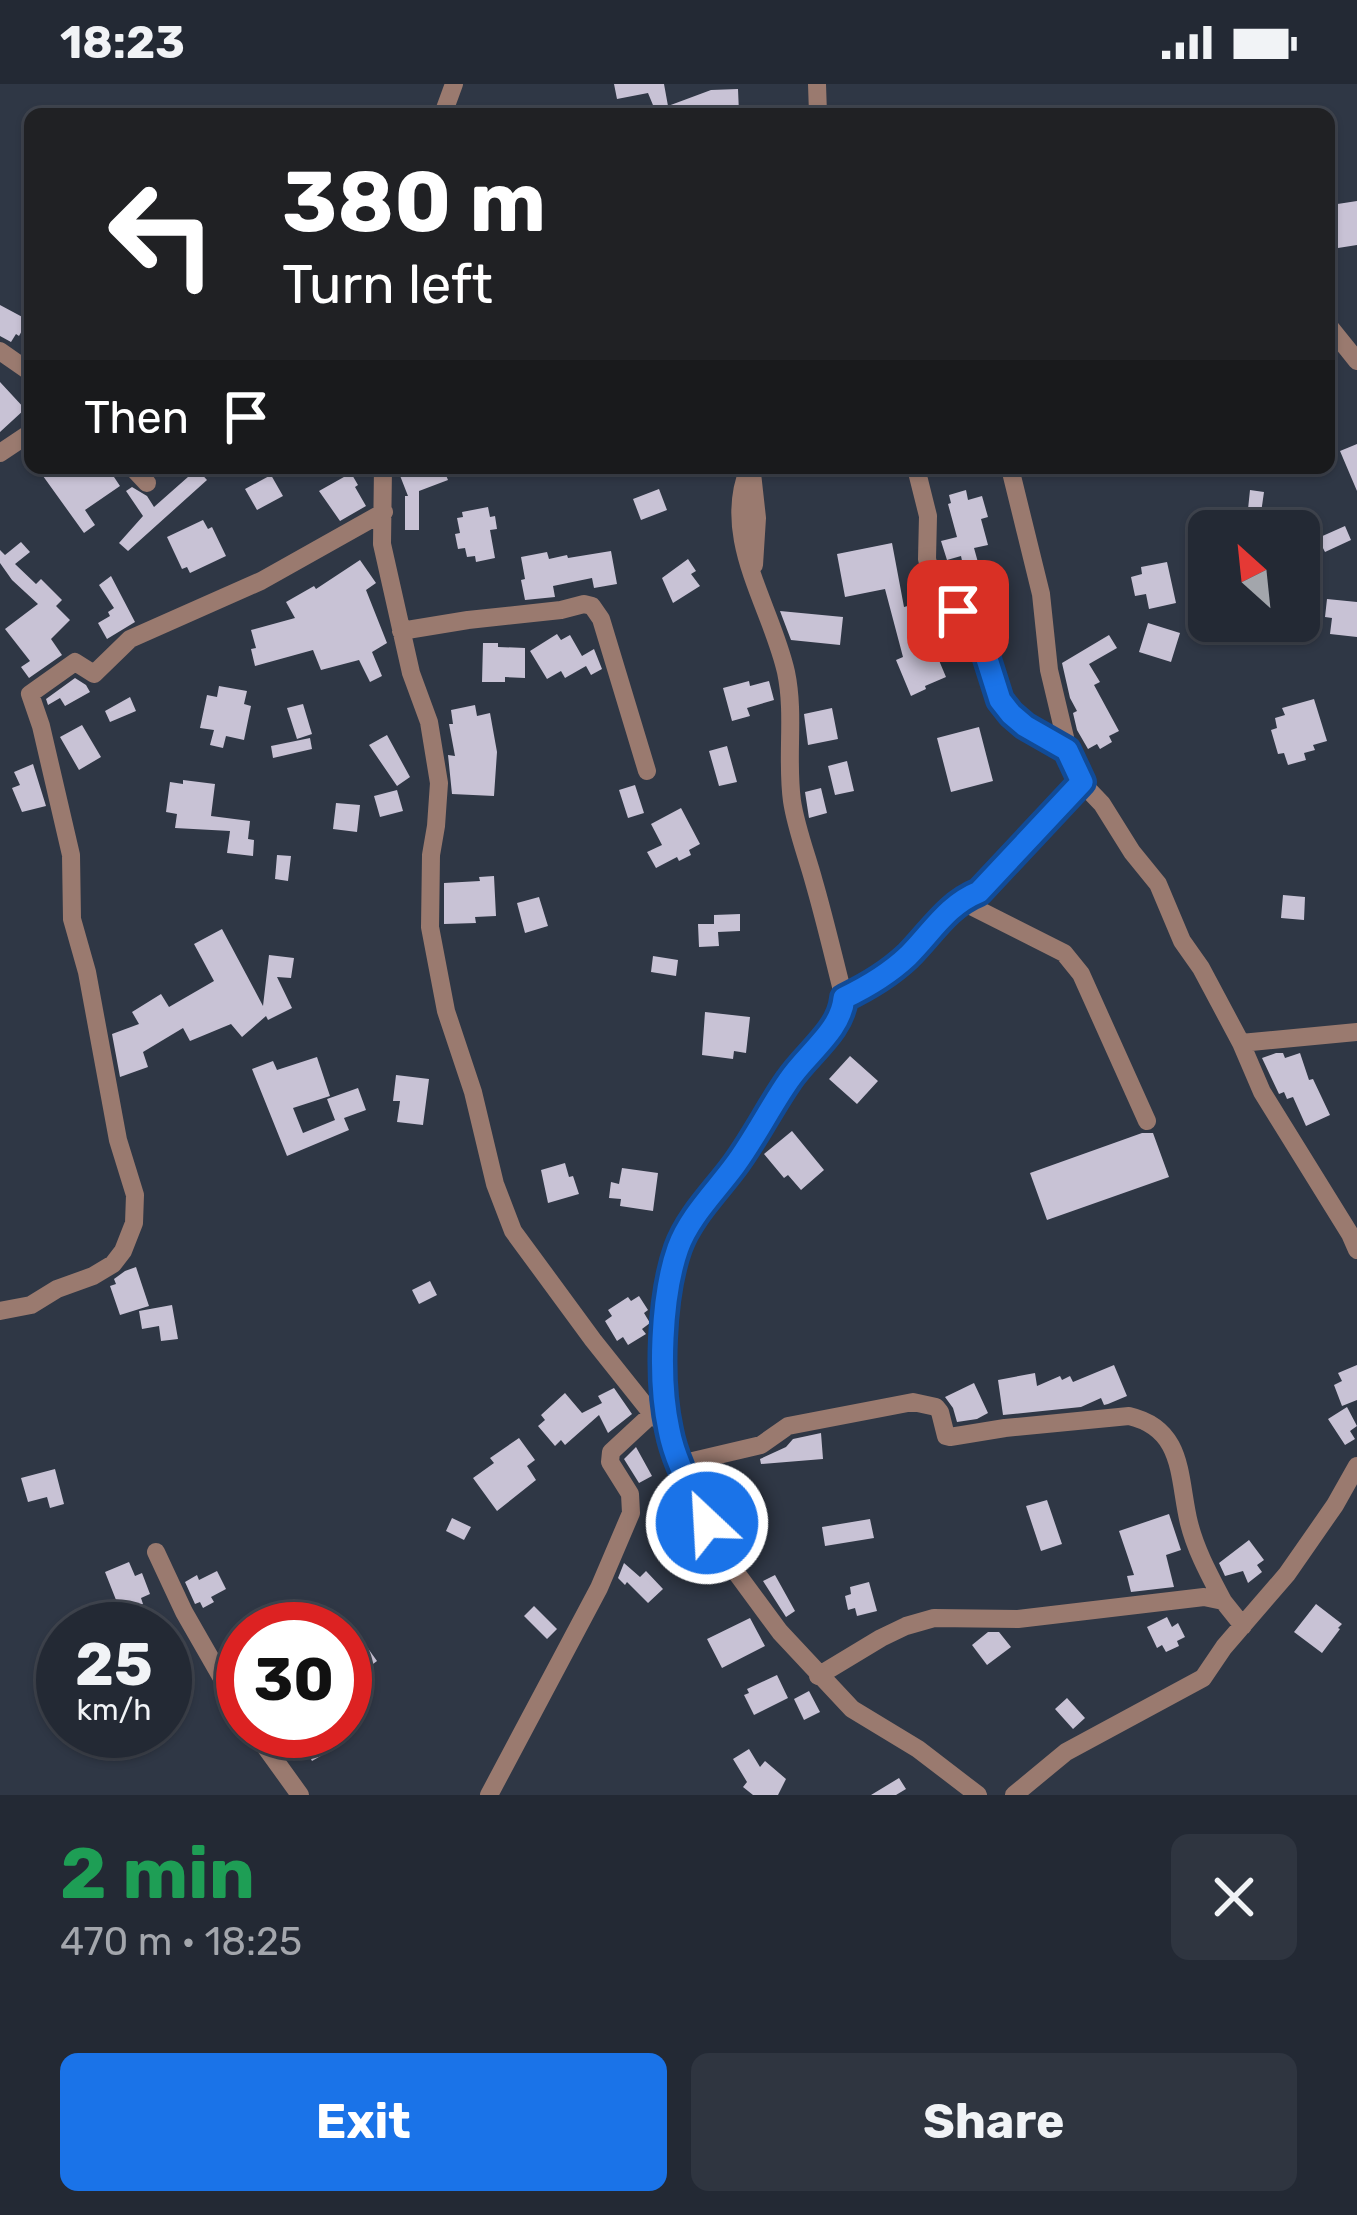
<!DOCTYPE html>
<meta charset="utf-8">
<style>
body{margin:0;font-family:Rubik,sans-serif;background:#2f3540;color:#f1f3f6;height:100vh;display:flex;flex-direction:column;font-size:45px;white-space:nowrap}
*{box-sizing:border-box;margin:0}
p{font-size:39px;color:#a3a6ac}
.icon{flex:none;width:66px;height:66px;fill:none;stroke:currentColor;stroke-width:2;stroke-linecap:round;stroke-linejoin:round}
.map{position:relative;height:1711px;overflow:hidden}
.side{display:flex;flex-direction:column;background:#232934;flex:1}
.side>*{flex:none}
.guide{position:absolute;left:24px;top:24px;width:1311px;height:366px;border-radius:18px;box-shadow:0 3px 9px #0004,0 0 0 3px #40454f;background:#202124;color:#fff;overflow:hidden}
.needle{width:78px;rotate:333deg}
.buttons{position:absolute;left:1188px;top:426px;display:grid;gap:24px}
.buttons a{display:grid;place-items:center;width:132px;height:132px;border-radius:18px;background:#232934;box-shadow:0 3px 9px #0004,0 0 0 3px #40454f;font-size:60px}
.speed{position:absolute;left:36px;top:1518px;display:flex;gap:24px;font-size:60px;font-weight:700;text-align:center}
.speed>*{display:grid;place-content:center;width:156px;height:156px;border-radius:50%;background:#232934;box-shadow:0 3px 9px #0004,0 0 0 3px #40454f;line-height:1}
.speed small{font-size:30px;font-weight:400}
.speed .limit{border:18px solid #d22;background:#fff;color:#111}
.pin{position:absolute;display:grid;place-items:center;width:102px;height:102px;color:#fff;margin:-51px;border-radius:24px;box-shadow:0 6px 18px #0006}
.me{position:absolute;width:132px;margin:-66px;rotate:335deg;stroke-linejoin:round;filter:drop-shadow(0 0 9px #0008)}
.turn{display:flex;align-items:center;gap:42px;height:252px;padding:0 60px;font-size:54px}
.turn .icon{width:156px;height:156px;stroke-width:2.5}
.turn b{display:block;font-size:84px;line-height:102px}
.then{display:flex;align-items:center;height:114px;padding:0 60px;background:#0003;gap:24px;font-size:45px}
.round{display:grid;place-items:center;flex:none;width:126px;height:126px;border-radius:18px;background:#2f3540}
.headline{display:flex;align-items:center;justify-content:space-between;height:204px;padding:0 60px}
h1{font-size:72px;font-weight:700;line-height:90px;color:#1e9e55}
.primary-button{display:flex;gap:24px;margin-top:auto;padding:24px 60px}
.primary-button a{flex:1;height:138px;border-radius:18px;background:#1a73e8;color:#fff;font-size:48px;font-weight:700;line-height:138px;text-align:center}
.primary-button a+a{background:#2f3540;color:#f1f3f6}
.status{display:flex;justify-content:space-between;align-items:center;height:84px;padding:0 60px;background:#232934;direction:ltr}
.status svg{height:33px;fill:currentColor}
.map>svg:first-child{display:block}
.building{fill:#c8c2d5}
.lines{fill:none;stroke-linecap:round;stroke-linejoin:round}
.minor{stroke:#9a7a6f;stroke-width:18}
.route-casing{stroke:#114b97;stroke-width:30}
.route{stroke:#1a73e8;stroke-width:21}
</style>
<div class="status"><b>18:23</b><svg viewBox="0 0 49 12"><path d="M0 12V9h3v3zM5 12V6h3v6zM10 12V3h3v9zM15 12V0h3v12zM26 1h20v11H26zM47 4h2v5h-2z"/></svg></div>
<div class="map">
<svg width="1357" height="1711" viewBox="0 0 1357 1711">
<rect width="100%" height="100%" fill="#2f3745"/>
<path class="building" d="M614,0H664L668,22L711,6L738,5L739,29L650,30L655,26L648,9L617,15Z
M1357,117V161L1338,164L1331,121Z
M0,221L28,236L19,252L16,250L11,258L0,252Z
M0,298L25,325L0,348Z
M1357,360V407L1340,367Z
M54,384H108L120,402L85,426L95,441L84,449L43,392Z
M411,384H443L448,396L419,407V446H405V412H408L399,389Z
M197,385L207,396L128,467L119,459L143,432L126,407L132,403L147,412L154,423Z
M351,389L358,401L355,403L366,422L340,437L319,407Z
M271,391L283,412L257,426L245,405Z
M659,405L667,426L641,436L633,415Z
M966,406L968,416L982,412L988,433L981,435L988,461L974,464L979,482L964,486L961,472L947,476L941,457L957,453L948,420L951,419L949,411Z
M1250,406L1264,408L1260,436L1247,435Z
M488,423L490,433L495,432L497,445L490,446L495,474L476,478L475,472L467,473L465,464L458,465L455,450L460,449L457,434L463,433L462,428Z
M203,436L208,445L212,443L226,472L190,489L187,483L182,485L167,453Z
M1345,442L1351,456L1325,468L1318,454Z
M21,458L30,468L15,480L36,500L41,495L62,516L56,522L70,536L51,555L62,571L29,594L21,583L30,577L5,545L38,520L12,496L0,479V466L5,471Z
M892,459L904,523L929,516L937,545L927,548L946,593L925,602L926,605L911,612L896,576L903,573L885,505L845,513L837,470Z
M611,467L617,500L594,504L592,494L553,502L555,513L525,516L521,496L525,495L521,473L547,468L549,475L567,471L568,474Z
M688,475L696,487L691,490L700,502L673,519L662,494Z
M360,476L376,499L366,506L387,559L372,568L382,592L370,598L359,576L321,586L313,566L255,582L251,565L256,564L251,546L295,534L286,518L314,502L316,505Z
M1167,478L1176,519L1149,525L1146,510L1135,512L1131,493L1142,490L1141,483Z
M111,492L135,538L107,555L98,539L110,532L108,528L114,524L99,501Z
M1327,515L1357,518V553L1330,550L1332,534L1325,533Z
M1209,517V541L1199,554L1187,545Z
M780,527L843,533L840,561L791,556Z
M1148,539L1180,549L1171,578L1139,568Z
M557,550L561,556L570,551L582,572L594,565L602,585L591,591L586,582L565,594L561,587L547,595L530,567Z
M1109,551L1117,564L1089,580L1100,598L1094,601L1119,647L1109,652L1112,658L1100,665L1097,660L1088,665L1077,646L1073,629L1077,627L1070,614L1062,579Z
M483,559H498V563L525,564V594L505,593V598H482Z
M75,594L86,601L90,608L65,622L60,614L48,621L46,615Z
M749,597L750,602L769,597L774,616L747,624L750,632L732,637L723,604Z
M219,602L247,607L244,620L251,622L244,656L226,652L223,664L210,661L214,646L200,644L207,611L217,613Z
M130,613L136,627L110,638L105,627Z
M1314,615L1327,657L1313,661L1315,666L1304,669L1306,676L1288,681L1284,669L1278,670L1271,646L1277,644L1275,634L1285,631L1282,624Z
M303,620L312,650L297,655L287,624Z
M475,621L477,632L490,629L497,668L494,712L452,710L448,671L455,672L449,640H453L451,626Z
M832,624L838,655L808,661L804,630Z
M82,641L101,673L79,686L60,653Z
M979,643L993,697L951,708L937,654Z
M387,651L410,693L397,702L369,661Z
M310,654L312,665L273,674L271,662Z
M727,662L737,698L719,702L709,667Z
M847,677L854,707L835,711L828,682Z
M33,680L46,722L22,728L12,704L20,701L14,688Z
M183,696L215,700L211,732L250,737L248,755L254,756L253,772L227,769L230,747L175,744L177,730L166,728L170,698L183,700Z
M635,701L644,729L628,734L619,706Z
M821,704L827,729L809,734L805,708Z
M397,706L403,727L380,733L374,712Z
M336,719L360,721L357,748L333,745Z
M681,724L700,760L689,766L691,771L679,777L677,773L656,784L647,768L662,761L651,740Z
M277,771L291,772L288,797L275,795Z
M494,792L496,832L475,833L476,839L444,840V799L480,797L479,793Z
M1283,811L1305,813L1304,836L1281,834Z
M539,813L548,842L525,849L517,819Z
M740,830V847L718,848L719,862L699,863L698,840H714V831Z
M222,845L263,922L269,871L294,874L291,894L277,893L292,924L268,936L266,932L242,953L231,940L190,957L183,944L143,968L148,983L120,993L112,950L139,940L132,928L161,910L169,923L214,897L194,860Z
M653,872L678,876L676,892L651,888Z
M705,928L750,933L746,969L734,967L733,975L702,971Z
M1276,969H1283L1285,974L1300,969L1309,996L1313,995L1330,1031L1306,1042L1293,1013L1287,1015L1284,1008L1279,1010L1262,974Z
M850,972L878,997L857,1020L829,995Z
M317,973L330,1012L293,1024L303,1049L335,1036L327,1015L358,1004L366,1026L344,1034L349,1046L287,1072L252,985L273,977L277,986Z
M396,991L429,995L423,1041L397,1038L400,1017H393Z
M792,1047L824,1086L801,1106L788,1091L784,1094L764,1070Z
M1142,1049H1153L1169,1093L1047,1136L1030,1089Z
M565,1079L569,1093L573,1092L579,1110L548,1119L541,1086Z
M622,1084L658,1089L653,1127L620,1122L621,1115L609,1114L611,1098L619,1100Z
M136,1183L149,1222L120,1231L110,1202L116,1200L114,1195L125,1187Z
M430,1197L437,1211L419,1220L412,1206Z
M639,1212L648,1226L644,1229L650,1239L642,1245L646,1250L628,1261L623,1253L617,1257L605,1237L612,1232L608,1226L628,1213L631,1217Z
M172,1221L178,1255L161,1257L159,1242L142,1245L139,1227Z
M1114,1281L1127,1312L1108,1320L1104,1321L1101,1314L1081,1323L1003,1331L998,1296L1035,1289L1037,1302L1060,1292L1062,1296L1070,1292L1073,1298Z
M1357,1281V1316L1342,1322L1334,1301L1342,1297L1338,1289Z
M974,1299L988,1329L977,1335L957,1338L953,1324L945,1313Z
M614,1304L632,1330L608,1349L599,1331L565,1361L561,1356L555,1362L538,1342L545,1336L541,1331L565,1309L582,1329L602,1319L598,1312Z
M1347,1323L1357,1342L1350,1347L1355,1355L1345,1361L1328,1335Z
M821,1349L823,1375L761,1380L760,1375L786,1363L793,1355Z
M519,1354L535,1376L527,1382L536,1396L497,1427L473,1394L494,1379L490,1374Z
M636,1363L652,1392L639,1399L624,1375Z
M55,1385L64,1420L50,1424L47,1413L28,1418L21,1394Z
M1047,1416L1062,1460L1041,1467L1026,1422Z
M1169,1430L1181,1466L1166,1471L1174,1503L1131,1508L1127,1492L1134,1491L1119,1447Z
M452,1434L471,1443L464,1456L446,1447Z
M870,1435L874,1454L825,1462L822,1443Z
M1249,1456L1264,1476L1257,1481L1262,1488L1248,1499L1243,1487L1225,1492L1219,1479Z
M129,1478L135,1492L142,1489L150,1510L141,1514L143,1520L130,1526L126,1518L118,1521L105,1488Z
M624,1479L640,1493L646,1487L663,1505L648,1519L627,1498L625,1501L618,1494Z
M217,1487L226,1505L211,1513L214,1518L203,1524L200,1518L195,1520L185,1498L197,1491L199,1496Z
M775,1491L795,1527L786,1533L763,1497Z
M869,1498L877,1527L857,1532L855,1524L848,1526L845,1512L851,1510L850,1503Z
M1316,1520L1342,1540L1338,1544L1340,1545L1322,1569L1294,1548Z
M534,1522L557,1545L547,1555L524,1532Z
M1167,1533L1172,1543L1178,1539L1185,1553L1177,1557L1179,1562L1166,1568L1162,1561L1157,1564L1147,1543Z
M750,1534L765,1562L722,1584L707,1555Z
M988,1548H999L1011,1563L987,1581L972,1561Z
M362,1556L377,1577L357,1592L345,1575V1568Z
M777,1591L788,1614L754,1631L744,1611L749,1609L747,1605Z
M809,1607L820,1628L804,1636L794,1615Z
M1067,1614L1085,1634L1073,1645L1055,1625Z
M296,1647H337L343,1659L312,1677Z
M749,1665L760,1683L765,1677L786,1695L778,1711H753L743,1703L747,1698L733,1675Z
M899,1694L906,1705L896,1711H871Z"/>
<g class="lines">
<path class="minor" d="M817,0L818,30
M443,30L454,0
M1329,242L1357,277
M0,267L30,288
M0,369L30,349
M133,384L147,399
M383,384L382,460L411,589L429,638L439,699L436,742L431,771L430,843L446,927L473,1008L495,1100L513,1147L593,1256L652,1330L669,1345L680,1380L707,1439L735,1487L780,1548L852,1625L918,1665L978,1711
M916,384L928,432L927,475L934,501L981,556L1001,616L1011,630L1025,642L1068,666L1081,698L1102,720L1132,768L1158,800L1182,857L1201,884L1241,959L1262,1008L1350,1150L1357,1166
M1010,384L1041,510L1049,586L1068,666
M752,389L757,434L754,481
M401,547L468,536L561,526L584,520L592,522L601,535L647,687
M959,816L1064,869L1081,890L1147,1037
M844,914C867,903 890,889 908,872C932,848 947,821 979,808L1081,698
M1241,959L1357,948
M0,1227L31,1221L57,1205L93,1192L113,1180L123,1167L134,1139L135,1111L118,1056L87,888L72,835L71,771L41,642L30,610L75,578L94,590L130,555L261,497L384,428
M669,1345C664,1285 656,1222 678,1164C689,1133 716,1107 735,1081C757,1052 773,1018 794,988C811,964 841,945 844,914C834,875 825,836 814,798C807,772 796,744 792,717C786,674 795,631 786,588C771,521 720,454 749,384
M680,1380L761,1361L788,1342L913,1318L936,1323L940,1328L946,1352L950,1353L1005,1344L1129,1332C1185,1345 1178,1394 1189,1439C1196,1467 1210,1492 1223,1517
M156,1468L184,1528L243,1631
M818,1592L881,1554L906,1542L934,1534L1018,1535L1204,1513L1223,1517L1243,1542
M254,1647L300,1711
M489,1711L599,1504L631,1429L630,1410L610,1378L611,1368L652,1330
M1014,1711L1066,1668L1203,1594L1224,1563L1287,1490L1335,1421L1357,1382"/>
</g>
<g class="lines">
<g class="route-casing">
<path id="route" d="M707,1439C693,1409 675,1378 669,1346C658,1296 661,1212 678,1164C689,1133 716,1107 735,1081C755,1054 770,1023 789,996C807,969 841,947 844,914C867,903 890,889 908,872C932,848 947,821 979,808L1082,698L1067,666L1025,642L1011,630L1000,616L981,556L958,527"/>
</g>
<use href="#route" class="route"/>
</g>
</svg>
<div class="buttons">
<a><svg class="needle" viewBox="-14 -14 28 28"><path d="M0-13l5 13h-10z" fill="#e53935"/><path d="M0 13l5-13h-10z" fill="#a3a6ac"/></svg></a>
</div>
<div class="speed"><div>25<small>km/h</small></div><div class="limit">30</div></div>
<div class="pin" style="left:958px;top:527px;background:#d93025"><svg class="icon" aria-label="arrive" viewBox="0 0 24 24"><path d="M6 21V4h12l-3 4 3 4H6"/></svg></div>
<svg class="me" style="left:707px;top:1439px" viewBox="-20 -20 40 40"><circle r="17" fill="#1a73e8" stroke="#fff" stroke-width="3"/><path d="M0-11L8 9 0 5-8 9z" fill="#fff"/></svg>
<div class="guide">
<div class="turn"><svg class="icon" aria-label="left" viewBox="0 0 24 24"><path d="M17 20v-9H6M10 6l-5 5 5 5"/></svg><div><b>380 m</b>Turn left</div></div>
<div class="then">Then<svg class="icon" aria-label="arrive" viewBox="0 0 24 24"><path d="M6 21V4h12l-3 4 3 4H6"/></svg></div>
</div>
</div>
<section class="side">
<div class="headline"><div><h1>2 min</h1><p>470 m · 18:25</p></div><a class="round"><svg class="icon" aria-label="close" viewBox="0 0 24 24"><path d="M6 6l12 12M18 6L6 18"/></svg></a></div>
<div class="primary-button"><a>Exit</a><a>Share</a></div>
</section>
